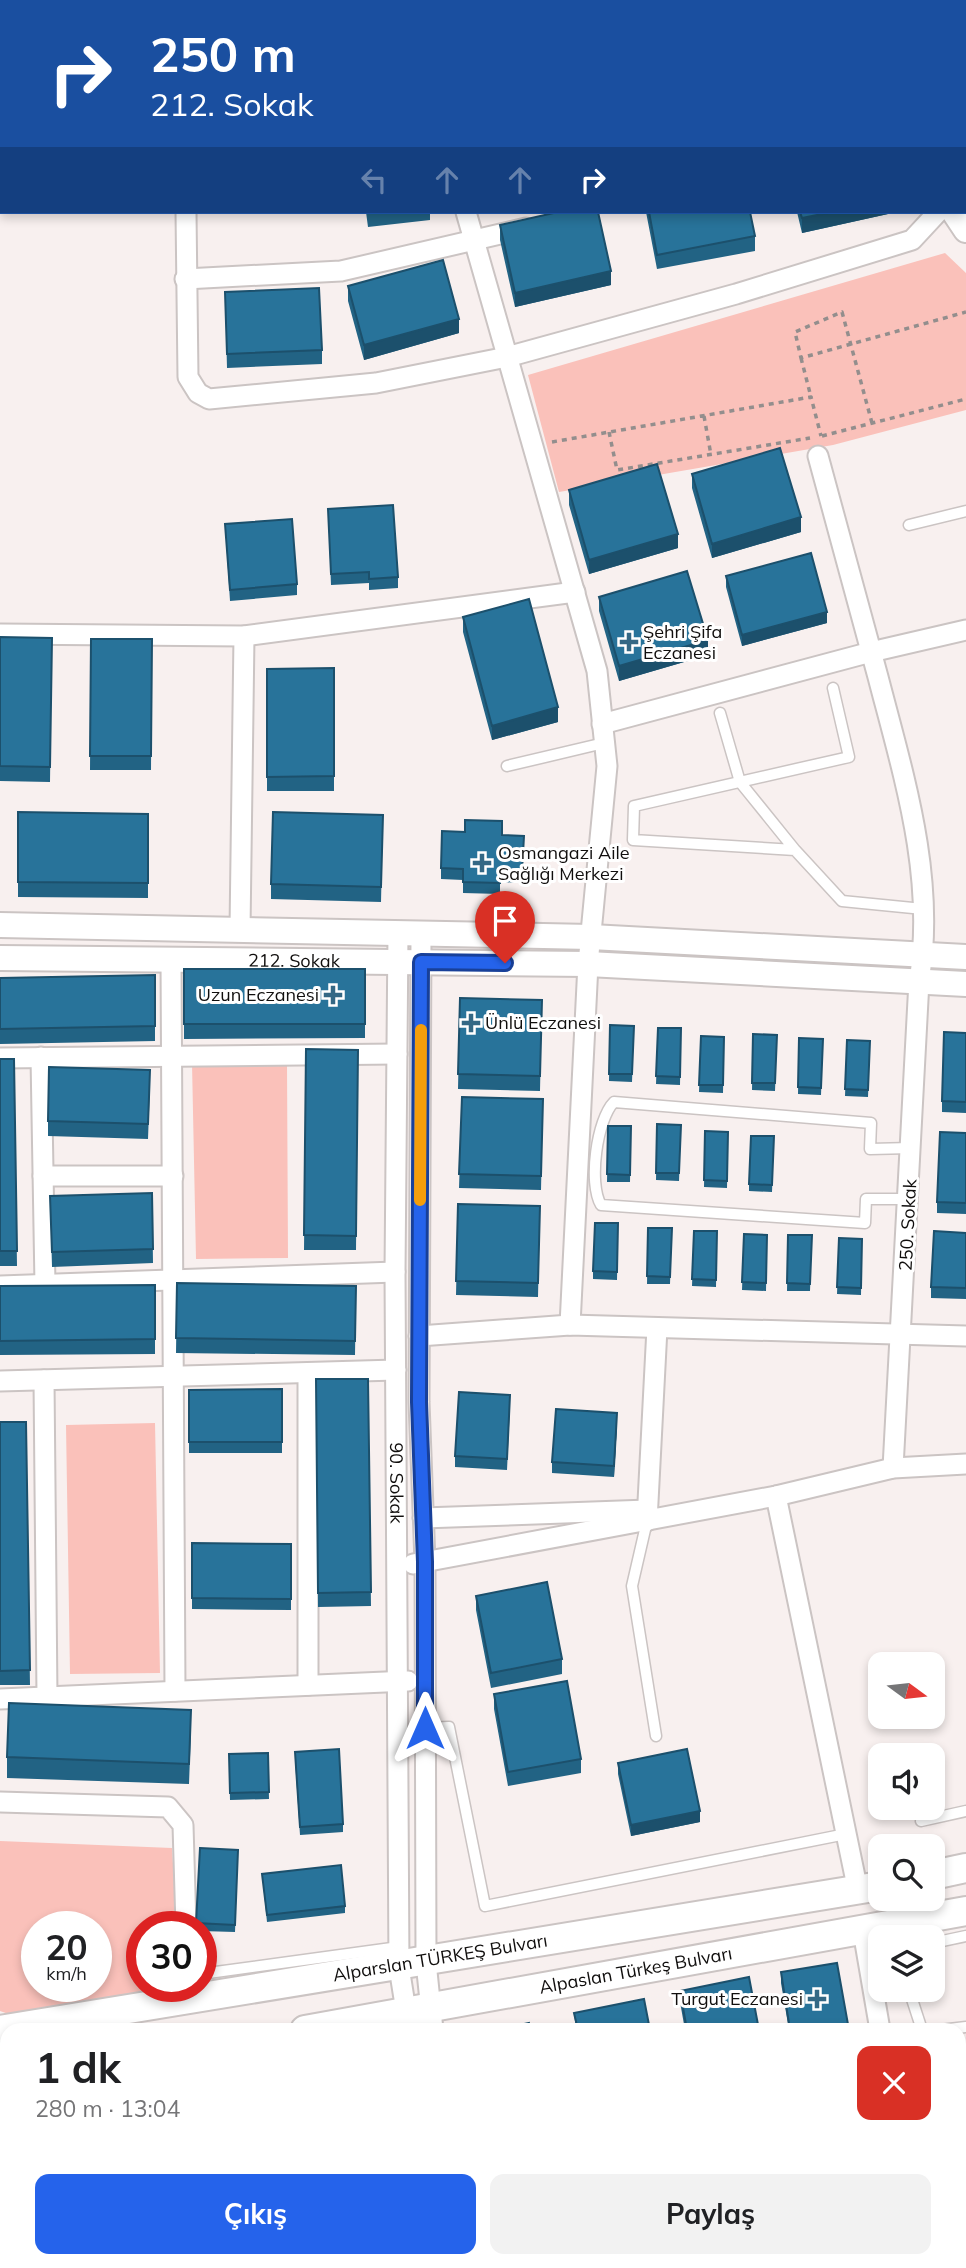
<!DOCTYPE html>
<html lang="tr">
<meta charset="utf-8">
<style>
body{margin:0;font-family:Mulish,sans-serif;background:#f2f2f2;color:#202124;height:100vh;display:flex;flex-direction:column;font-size:26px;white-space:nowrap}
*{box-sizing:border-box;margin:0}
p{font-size:23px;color:#757577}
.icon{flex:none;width:38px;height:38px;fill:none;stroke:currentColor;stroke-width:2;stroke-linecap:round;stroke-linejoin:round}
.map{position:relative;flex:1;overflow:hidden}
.panel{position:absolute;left:0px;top:2023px;width:966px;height:245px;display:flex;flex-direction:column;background:#fff;border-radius:21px 21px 0 0;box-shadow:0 4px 10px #0003}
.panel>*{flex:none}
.guide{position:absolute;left:0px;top:0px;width:966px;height:214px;box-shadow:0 4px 10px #0003;background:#1a4fa0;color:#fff;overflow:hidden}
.needle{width:46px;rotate:105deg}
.fabs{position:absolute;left:868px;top:1652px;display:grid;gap:14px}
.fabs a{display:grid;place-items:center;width:77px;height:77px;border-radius:14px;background:#fff;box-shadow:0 4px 10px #0003;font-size:35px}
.speed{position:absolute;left:21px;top:1911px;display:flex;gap:14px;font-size:35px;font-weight:700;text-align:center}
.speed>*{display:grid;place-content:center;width:91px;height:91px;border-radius:50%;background:#fff;box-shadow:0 4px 10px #0003;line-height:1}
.speed small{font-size:18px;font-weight:400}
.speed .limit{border:10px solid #d22;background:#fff;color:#111}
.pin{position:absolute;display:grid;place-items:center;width:60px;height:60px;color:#fff;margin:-72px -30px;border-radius:50% 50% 50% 0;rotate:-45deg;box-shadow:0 0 7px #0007}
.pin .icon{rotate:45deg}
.me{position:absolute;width:77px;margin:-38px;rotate:0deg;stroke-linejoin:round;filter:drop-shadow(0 0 5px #0008)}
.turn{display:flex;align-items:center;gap:24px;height:147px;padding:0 35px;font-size:32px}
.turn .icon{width:91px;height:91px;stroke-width:2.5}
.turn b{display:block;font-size:49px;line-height:60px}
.lanes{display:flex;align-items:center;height:66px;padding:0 35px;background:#0003;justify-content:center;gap:35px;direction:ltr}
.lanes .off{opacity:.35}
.round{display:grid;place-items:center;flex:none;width:74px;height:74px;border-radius:14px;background:#f2f2f2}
.overview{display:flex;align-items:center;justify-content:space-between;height:119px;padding:0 35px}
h1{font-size:42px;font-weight:700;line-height:52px}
.button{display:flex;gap:14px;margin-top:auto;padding:14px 35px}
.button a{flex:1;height:80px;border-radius:14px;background:#2563eb;color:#fff;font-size:28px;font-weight:700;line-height:80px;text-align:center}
.button a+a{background:#f2f2f2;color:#202124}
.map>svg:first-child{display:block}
.green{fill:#fac1ba;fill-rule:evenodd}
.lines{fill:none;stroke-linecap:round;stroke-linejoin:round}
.service-casing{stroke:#cbc4c3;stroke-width:13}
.minor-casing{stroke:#cbc4c3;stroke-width:23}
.tertiary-casing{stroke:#cbc4c3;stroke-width:28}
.secondary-casing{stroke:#cbc4c3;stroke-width:32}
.path{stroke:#938e8d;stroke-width:3.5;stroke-dasharray:5 5;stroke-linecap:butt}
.service{stroke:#fff;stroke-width:10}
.minor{stroke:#fff;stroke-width:19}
.tertiary{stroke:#fff;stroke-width:24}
.secondary{stroke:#fff;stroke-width:28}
.wall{fill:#226384}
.shaded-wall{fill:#1c506c}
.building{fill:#28739a;stroke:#1c506c;stroke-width:2}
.route-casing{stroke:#184099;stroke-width:18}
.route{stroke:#2563eb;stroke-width:12}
.slow{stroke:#f59e0b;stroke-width:12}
.poi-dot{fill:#346885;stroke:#fff;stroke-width:2.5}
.labels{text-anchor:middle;stroke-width:6;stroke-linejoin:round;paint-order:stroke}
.poi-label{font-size:18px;fill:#100e0d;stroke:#fff;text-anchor:start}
.street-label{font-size:18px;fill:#100e0d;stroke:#fff}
</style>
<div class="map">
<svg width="966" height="2268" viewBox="0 0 966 2268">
<rect width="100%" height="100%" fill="#f8f0ef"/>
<path class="green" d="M945,253L966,273V410L833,445L559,492L528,375Z
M192,1063L287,1065L288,1258L196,1259Z
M155,1423L160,1673L70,1674L66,1425Z
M0,1841L172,1848L177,1927H142V1986H175L23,2019L0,2011ZM37,1927H96V1986H37Z
M966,2128V2181L959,2182V2129Z
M7,2146V2261H20L0,2262V2152Z
M185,2261H410L411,2264L342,2268H185Z"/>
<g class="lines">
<g class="service-casing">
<path id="service" d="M909,525L966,511
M833,688L849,757L634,806L633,840L795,850L842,901L923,909
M720,713L740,782L795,850
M507,766L604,743
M909,1199H866L865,1223L601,1205C588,1183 597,1119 614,1102L871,1123L870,1149L911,1148
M647,1521L632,1586L656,1736
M425,1728L449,1727L485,1906L846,1834
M921,1821L966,1811
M933,1943L966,1936
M201,1974L399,1947
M909,1990L922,2030
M940,2030L966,2027
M959,2119L966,2117"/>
</g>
<g class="minor-casing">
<g id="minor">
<path d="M406,0V2"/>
<path d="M528,0L529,2"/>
<path d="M256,2L261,0"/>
<path d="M186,212L188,377L198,393L209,399L376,383L507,357L736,294L912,240L938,212"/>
<path d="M466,212L597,671L607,766L588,964L570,1325"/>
<path d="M185,279L341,271L526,228"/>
<path d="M818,456C838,530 858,603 878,677C904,777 936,878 919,981L893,1468"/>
<path d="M0,634L244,636L575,592"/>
<path d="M602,724L871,652L966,630"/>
<path d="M240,929L244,636"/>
<path id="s1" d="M398,933L395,1272L399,1967L409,2030"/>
<path d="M421,933L419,1402L425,1562L426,1962L433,2030"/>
<path d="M171,960L175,1691"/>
<path d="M41,1057L45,1285"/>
<path d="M0,1058L397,1054"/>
<path d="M43,1176H173"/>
<path d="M0,1286L395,1272"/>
<path d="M419,1336L570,1325L966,1336"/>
<path d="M308,1373V1685"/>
<path d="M44,1380L47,1697"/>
<path d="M0,1381L396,1370"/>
<path d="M776,1496L858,1891"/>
<path d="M423,1518L648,1510"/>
<path d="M647,1521L657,1328"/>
<path d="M413,1564L776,1496L893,1468L966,1464"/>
<path d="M0,1699L408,1681"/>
<path d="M0,1802L168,1807L183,1825L186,1927"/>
<path d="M863,1931L880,2030"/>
<path d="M959,2206H966"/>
<path d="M170,2261V2268"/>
<path d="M429,2261L430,2268"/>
<path d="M454,2261L455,2268"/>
<path d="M582,2261L583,2268"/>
<path d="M800,2261V2268"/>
<path d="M917,2261V2268"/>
</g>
</g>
<g class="tertiary-casing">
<g id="tertiary">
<path d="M848,0L849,2"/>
<path d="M879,0L880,2"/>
<path d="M964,170L966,173"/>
<path d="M954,212L966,230"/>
<path d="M0,925L591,937L966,957"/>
<path id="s2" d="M0,958L588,964L966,984"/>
</g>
</g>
<g class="secondary-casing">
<g id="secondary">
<path d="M933,1875L966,1868"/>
<path id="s3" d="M0,2030L880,1886"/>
<path id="s4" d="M305,2030L966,1911"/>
<path d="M0,2090L7,2089"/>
</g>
</g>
<path class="path" d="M801,358L811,397
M704,416L711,455
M872,423L842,312L795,332L801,358L966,312
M609,432L617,470L810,438
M822,436L966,399
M552,442L811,397L821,436"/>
<use href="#service" class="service"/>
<use href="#minor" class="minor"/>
<use href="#tertiary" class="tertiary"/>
<use href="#secondary" class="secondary"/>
</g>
<path class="wall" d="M966,22V110L964,107V23Z
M366,212H430V220L368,227Z
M646,212H750L755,236V251L657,269Z
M797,212H897L802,233Z
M500,225L611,285L515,307L500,240Z
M348,286L459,333L364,360L348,301Z
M225,292L322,350V364L227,368Z
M692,474L801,532L712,558L692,488Z
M569,490L678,548L589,574L569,505Z
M328,509L398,577V588L369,590V583L331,585Z
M225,524L297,584V595L230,601Z
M726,576L827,623L742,646L726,587Z
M599,597L708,655L619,681L599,611Z
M463,617L558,722L492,740L463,632Z
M0,637L52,638L50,782L0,781Z
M91,639H152L151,770H90Z
M334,668V791H267V669Z
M18,812L148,814V898L18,897Z
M383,815L381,902L271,899V884Z
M502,835L524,836L522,883L500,882V894L463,893V880L441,879V868Z
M184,969H365V1038L184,1039Z
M155,975V1041L0,1044V978Z
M460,998L542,1000L540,1091L458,1089Z
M610,1025L634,1026L632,1082L609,1081Z
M658,1028H681L680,1085L656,1084Z
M966,1033V1113L942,1112V1101Z
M753,1034L777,1035L775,1091L752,1090Z
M701,1036L724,1037L723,1093L699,1092Z
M799,1038L823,1039L821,1095L798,1094Z
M847,1040L870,1041L868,1097L845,1096Z
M306,1049L358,1050L356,1250H304Z
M0,1059H14L17,1266H0Z
M150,1085L148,1139L48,1136V1121Z
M462,1097L543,1099L541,1190L459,1188Z
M657,1124L681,1125L679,1181L656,1180Z
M608,1126H631L630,1182H607Z
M705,1131L728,1132L727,1188L704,1187Z
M966,1133V1214L937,1213V1202Z
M774,1136L772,1192L749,1191V1184Z
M152,1193L153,1263L52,1267L50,1196Z
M458,1204L540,1206L538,1297L456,1295Z
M618,1223L617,1280L593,1279V1271Z
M648,1228H672L670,1284H647Z
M694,1231H717L716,1287L692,1286Z
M966,1233V1299L931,1298V1287Z
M744,1234L767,1235L766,1291L742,1290Z
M788,1235H812L810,1291H787Z
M839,1238L862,1239L861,1295L837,1294Z
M177,1283L356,1286L355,1355L176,1353Z
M155,1285V1354L0,1355V1286Z
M316,1379H368L371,1606L318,1607Z
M282,1389V1453H189V1390Z
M510,1406L507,1470L455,1467V1456Z
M0,1422H26L30,1685H0Z
M617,1424L614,1477L552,1473V1462Z
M192,1543L291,1544V1610L192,1609Z
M476,1596L562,1659V1674L491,1688L476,1610Z
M494,1694L581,1759V1773L508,1786L494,1709Z
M191,1731L189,1784L7,1778V1757Z
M268,1753L269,1799L230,1800L229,1754Z
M295,1760L343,1824V1832L300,1835Z
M618,1763L700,1822L631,1836L618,1774Z
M200,1848L238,1850L235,1932L201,1931V1927H196Z
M262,1874L345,1906V1913L267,1922Z
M781,1972L849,2030H789L781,1983Z
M680,1991L759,2030H685L680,2002Z
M574,2013L650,2030H576Z"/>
<path class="shaded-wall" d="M908,0H920L916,2H908Z
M832,212H897L802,233V218Z
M611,271V285L515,307V293Z
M459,319V333L364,360V345Z
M801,517V532L712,558V544Z
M678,534V548L589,574V560Z
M827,612V623L742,646V635Z
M708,640V655L619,681V666Z
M558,707V722L492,740V726Z
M617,1413V1424L614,1477V1466Z
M700,1811V1822L631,1836V1825Z"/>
<path class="building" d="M326,0H382V2H326Z
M434,0H499V2H435Z
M749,0H818L819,2H750Z
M966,22V95L964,92V23Z
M558,212H598L611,271L515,293L500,225Z
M649,212H750L755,236L657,255Z
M800,212H832L802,218Z
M443,260L459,319L364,345L348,286Z
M319,288L322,350L227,354L225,292Z
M780,448L801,517L712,544L692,474Z
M657,464L678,534L589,560L569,490Z
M393,505L398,577L369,579V572L331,574L328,509Z
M292,519L297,584L230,590L225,524Z
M811,553L827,612L742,635L726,576Z
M687,571L708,640L619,666L599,597Z
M529,599L558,707L492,726L463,617Z
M0,637L52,638L50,767L0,766Z
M91,639H152L151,756H90Z
M334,668V776L267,777V669Z
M18,812L148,814V883L18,882Z
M273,812L383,815L381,887L271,884Z
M465,820L502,821V835L524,836L522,872L500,870V883L463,882V869L441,868L442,831L465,832Z
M184,969H365V1024H184Z
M155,975V1026L0,1029V978Z
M460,998L542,1000L540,1076L458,1074Z
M610,1025L634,1026L632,1074H609Z
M658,1028H681L680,1077L656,1076Z
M944,1032L966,1033V1102L942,1101Z
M753,1034L777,1035L775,1083H752Z
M701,1036L724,1037L723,1085H699Z
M799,1038L823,1039L821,1088L798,1087Z
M847,1040L870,1041L868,1090L845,1089Z
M306,1049L358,1050L356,1236L304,1235Z
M0,1059H14L17,1251H0Z
M49,1067L150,1070L148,1124L48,1121Z
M462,1097L543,1099L541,1176L459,1174Z
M657,1124L681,1125L679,1173H656Z
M608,1126H631L630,1175L607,1174Z
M705,1131L728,1132L727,1181L704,1180Z
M940,1132L966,1133V1203L937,1202Z
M751,1136H774L772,1185L749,1184Z
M152,1193L153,1249L52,1252L50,1196Z
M458,1204L540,1206L538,1283L456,1281Z
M595,1223H618L617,1272L593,1271Z
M648,1228H672L670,1277L647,1276Z
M694,1231H717L716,1280L692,1279Z
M934,1231L966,1233V1288L931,1287Z
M744,1234L767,1235L766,1283L742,1282Z
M788,1235H812L810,1284L787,1283Z
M839,1238L862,1239L861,1288L837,1287Z
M177,1283L356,1286L355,1341L176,1338Z
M155,1285V1339L0,1341V1286Z
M316,1379H368L371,1592L318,1593Z
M282,1389V1442H189V1390Z
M459,1392L510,1395L507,1459L455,1456Z
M556,1409L617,1413L614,1466L552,1462Z
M0,1422H26L30,1670L0,1671Z
M192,1543L291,1544V1599L192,1598Z
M547,1582L562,1659L491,1673L476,1596Z
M567,1681L581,1759L508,1772L494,1694Z
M9,1703L191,1710L189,1764L7,1757Z
M339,1749L343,1824L300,1827L295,1752Z
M687,1749L700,1811L631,1825L618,1763Z
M268,1753L269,1792L230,1793L229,1754Z
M200,1848L238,1850L235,1925L196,1923Z
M341,1865L345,1906L267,1915L262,1874Z
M837,1963L849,2030H790L781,1972Z
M749,1977L759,2030H687L680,1991Z
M644,1999L650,2030H578L574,2013Z
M529,2023L531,2030H496Z
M874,2262V2268H824L823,2266Z
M397,2266V2268H365Z"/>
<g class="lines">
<g class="route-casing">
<path id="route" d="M425,1728V1562L419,1402L421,962L505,963"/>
</g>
<use href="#route" class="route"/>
<path class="slow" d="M420,1200L421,1030"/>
</g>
<g class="poi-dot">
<path d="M625.5 631.5h7v7h7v7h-7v7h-7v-7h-7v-7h7z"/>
<path d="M478.5 852.5h7v7h7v7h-7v7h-7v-7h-7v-7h7z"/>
<path d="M329.5 984.5h7v7h7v7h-7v7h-7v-7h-7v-7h7z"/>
<path d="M467.5 1012.5h7v7h7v7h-7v7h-7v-7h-7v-7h7z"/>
<path d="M813.5 1988.5h7v7h7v7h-7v7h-7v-7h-7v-7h7z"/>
</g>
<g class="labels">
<g class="poi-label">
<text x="643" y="638">Şehri Şifa<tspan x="643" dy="21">Eczanesi</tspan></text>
<text x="498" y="859">Osmangazi Aile<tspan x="498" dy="21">Sağlığı Merkezi</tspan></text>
<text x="319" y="1001" text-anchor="end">Uzun Eczanesi</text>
<text x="485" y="1029">Ünlü Eczanesi</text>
<text x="803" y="2005" text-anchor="end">Turgut Eczanesi</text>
</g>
<g class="street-label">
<text dy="6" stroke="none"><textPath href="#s2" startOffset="294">212. Sokak</textPath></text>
<text transform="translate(908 1225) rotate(-87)" y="6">250. Sokak</text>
<text dy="6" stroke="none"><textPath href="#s1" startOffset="550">90. Sokak</textPath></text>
<text dy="6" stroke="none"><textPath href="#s3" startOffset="446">Alparslan TÜRKEŞ Bulvarı</textPath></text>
<text dy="6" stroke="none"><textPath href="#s4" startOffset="336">Alpaslan Türkeş Bulvarı</textPath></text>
</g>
</g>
</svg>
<div class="fabs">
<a><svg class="needle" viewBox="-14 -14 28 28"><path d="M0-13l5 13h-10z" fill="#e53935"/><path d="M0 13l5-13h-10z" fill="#757577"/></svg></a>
<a><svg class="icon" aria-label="sound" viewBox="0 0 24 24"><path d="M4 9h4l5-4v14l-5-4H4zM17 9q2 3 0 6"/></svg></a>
<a><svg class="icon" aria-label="search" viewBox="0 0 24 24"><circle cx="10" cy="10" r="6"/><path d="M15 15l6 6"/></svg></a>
<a><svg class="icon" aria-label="layers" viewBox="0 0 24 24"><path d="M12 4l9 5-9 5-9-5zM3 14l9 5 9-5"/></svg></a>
</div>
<div class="speed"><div>20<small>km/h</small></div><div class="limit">30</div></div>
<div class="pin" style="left:505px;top:963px;background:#d93025"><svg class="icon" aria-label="arrive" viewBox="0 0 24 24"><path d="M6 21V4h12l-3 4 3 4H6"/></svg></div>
<svg class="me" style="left:425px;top:1728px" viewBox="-20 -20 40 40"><path d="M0-17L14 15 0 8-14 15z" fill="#2563eb" stroke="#fff" stroke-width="4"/></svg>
<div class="guide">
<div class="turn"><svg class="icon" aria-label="right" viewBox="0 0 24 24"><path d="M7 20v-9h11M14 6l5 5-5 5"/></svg><div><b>250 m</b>212. Sokak</div></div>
<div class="lanes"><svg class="icon off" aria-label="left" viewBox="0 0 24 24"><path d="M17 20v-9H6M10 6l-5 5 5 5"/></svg><svg class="icon off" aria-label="ahead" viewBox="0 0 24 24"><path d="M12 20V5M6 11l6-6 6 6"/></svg><svg class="icon off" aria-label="ahead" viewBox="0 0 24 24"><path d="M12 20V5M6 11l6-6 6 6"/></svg><svg class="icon" aria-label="right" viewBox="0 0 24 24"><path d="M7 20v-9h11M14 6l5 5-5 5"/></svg></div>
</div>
<section class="panel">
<div class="overview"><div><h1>1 dk</h1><p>280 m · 13:04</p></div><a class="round" style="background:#d93025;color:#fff"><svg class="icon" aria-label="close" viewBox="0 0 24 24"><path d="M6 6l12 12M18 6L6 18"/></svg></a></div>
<div class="button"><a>Çıkış</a><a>Paylaş</a></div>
</section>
</div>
